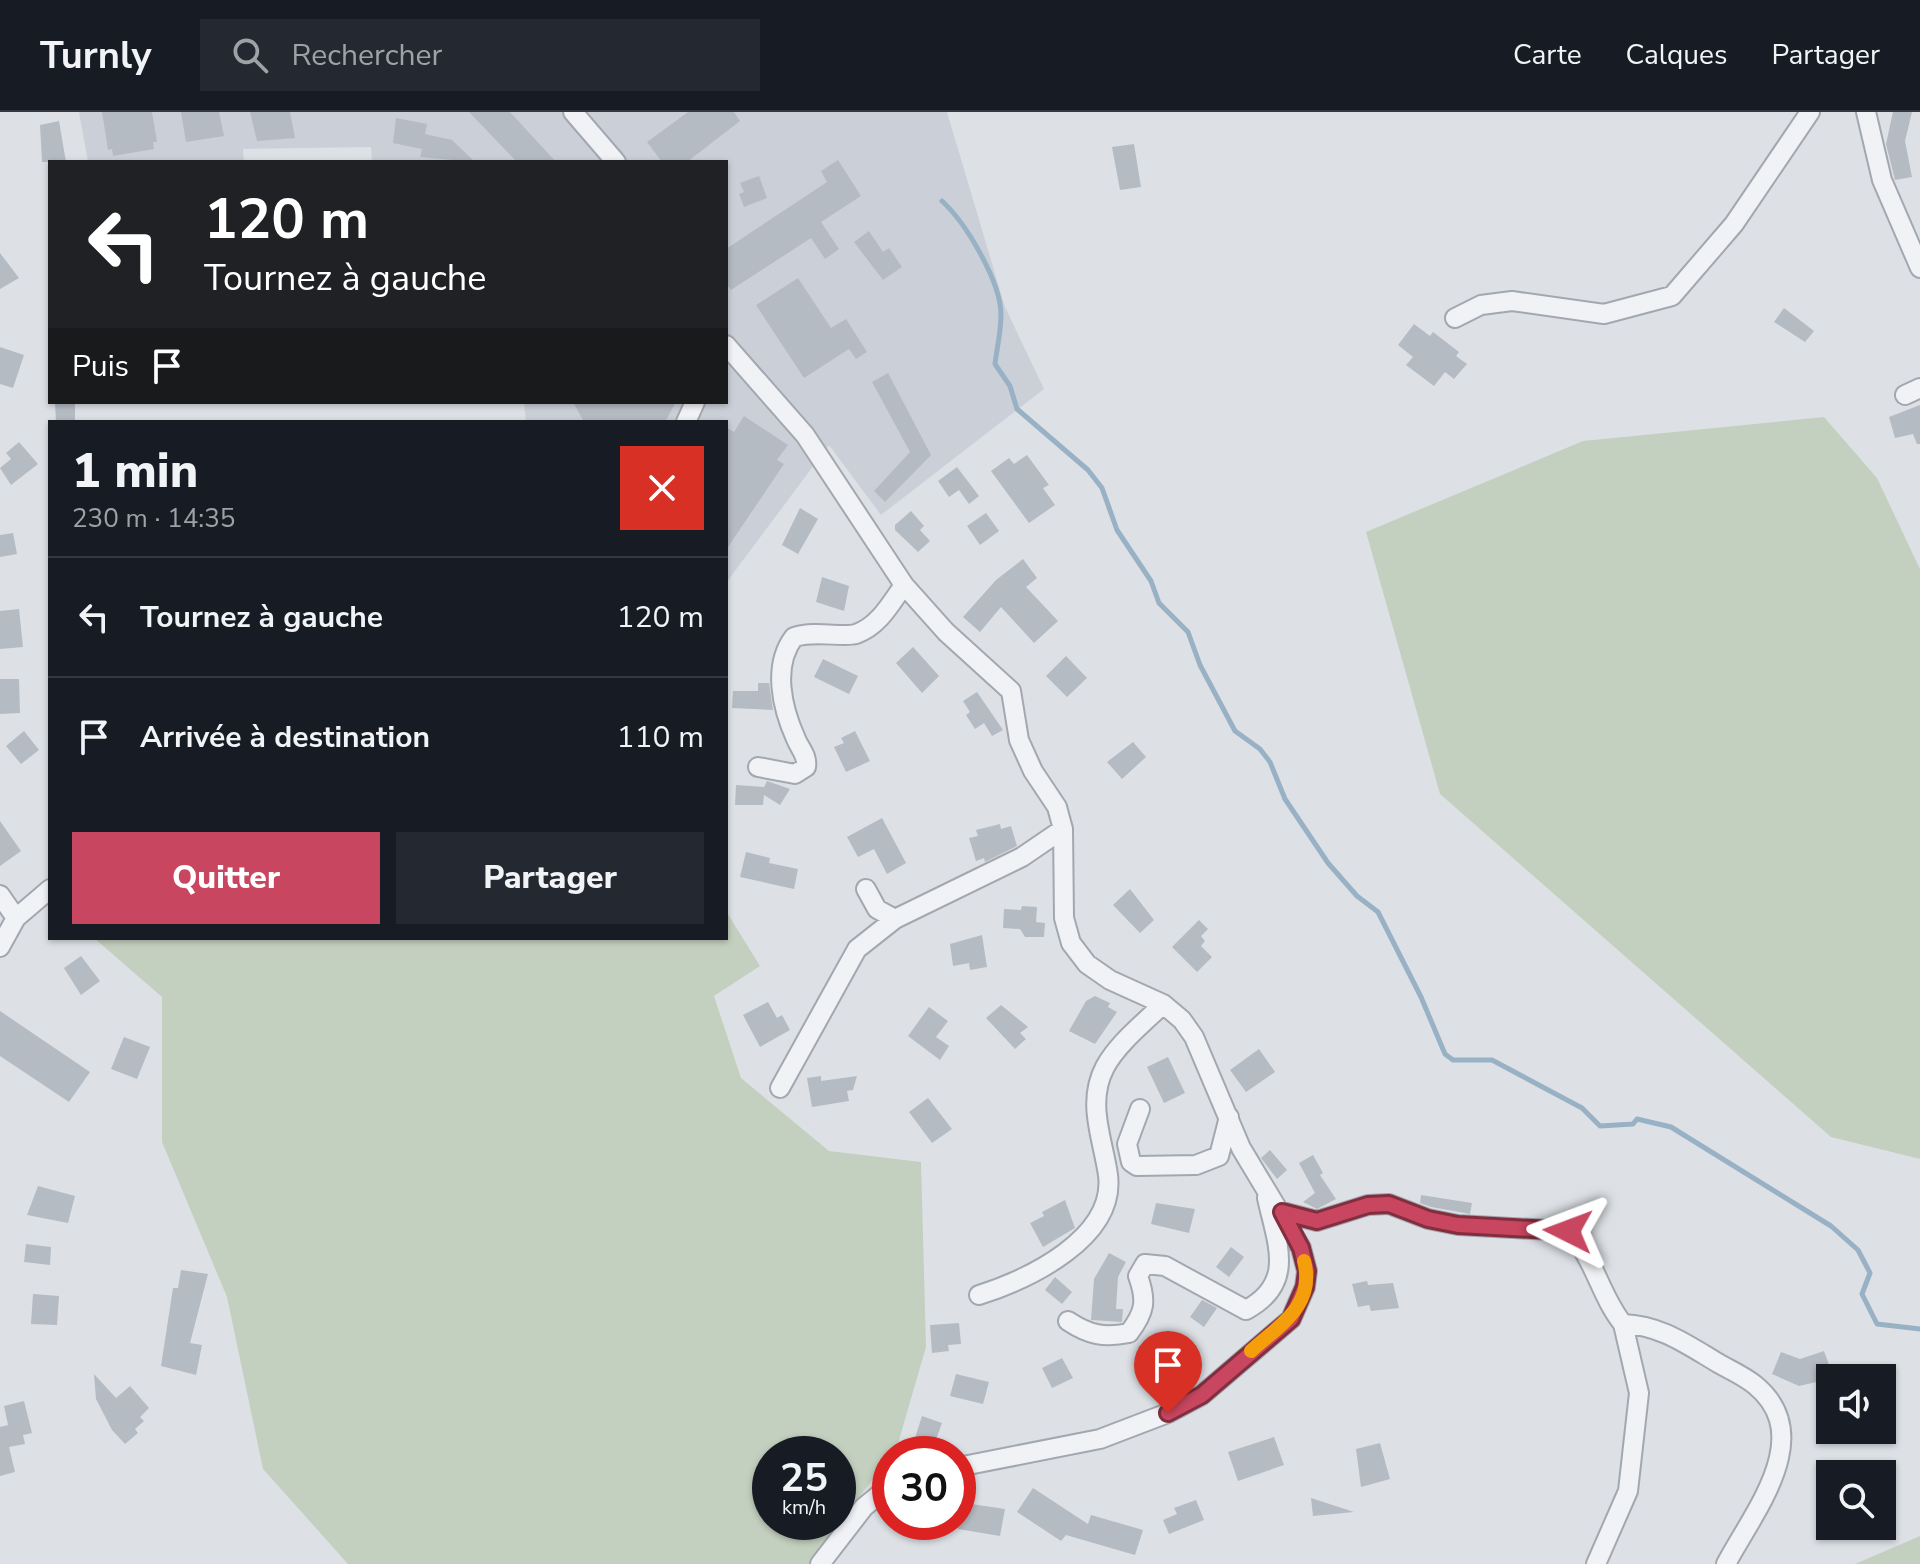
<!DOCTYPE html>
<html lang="fr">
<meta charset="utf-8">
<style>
body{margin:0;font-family:"Nunito Sans",sans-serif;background:#242831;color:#f1f3f6;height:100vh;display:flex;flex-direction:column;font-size:30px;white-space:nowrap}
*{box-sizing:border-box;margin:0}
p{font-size:26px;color:#9ea1a6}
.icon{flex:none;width:44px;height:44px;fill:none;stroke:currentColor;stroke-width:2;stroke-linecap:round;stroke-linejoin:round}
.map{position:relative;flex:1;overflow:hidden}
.details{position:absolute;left:48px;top:308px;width:680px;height:520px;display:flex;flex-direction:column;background:#171b24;border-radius:0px;box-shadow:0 2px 6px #0004}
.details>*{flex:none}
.top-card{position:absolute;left:48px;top:48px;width:680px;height:244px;border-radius:0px;box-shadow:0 2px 6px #0004;background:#202124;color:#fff;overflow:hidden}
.buttons{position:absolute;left:1816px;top:1252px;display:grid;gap:16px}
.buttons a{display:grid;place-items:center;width:80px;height:80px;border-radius:0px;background:#171b24;box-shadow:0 2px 6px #0004;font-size:40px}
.speed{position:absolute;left:752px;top:1324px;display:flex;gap:16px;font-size:40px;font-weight:700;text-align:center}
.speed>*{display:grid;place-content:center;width:104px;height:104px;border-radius:50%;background:#171b24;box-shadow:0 2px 6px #0004;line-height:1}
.speed small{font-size:20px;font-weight:400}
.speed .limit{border:12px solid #d22;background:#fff;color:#111}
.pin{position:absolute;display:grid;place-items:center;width:68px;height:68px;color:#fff;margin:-82px -34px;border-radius:50% 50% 50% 0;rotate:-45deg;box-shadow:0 0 8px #0007}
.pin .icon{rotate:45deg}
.me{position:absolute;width:88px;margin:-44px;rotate:273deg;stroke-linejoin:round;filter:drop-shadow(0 0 6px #0008)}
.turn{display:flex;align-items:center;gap:28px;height:168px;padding:0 24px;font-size:36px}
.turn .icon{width:104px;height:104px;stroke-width:2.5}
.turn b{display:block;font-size:56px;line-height:68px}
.then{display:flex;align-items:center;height:76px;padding:0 24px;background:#0003;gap:16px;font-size:30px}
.round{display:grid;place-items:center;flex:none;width:84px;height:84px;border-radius:0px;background:#242831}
.head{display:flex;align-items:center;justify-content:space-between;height:136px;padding:0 24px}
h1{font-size:48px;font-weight:800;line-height:60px}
.primary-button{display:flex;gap:16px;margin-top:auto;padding:16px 24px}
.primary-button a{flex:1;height:92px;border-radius:0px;background:#c84660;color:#fff;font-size:32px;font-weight:800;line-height:92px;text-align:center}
.primary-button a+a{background:#242831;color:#f1f3f6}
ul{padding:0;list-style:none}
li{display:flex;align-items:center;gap:24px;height:120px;padding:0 24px;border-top:2px solid #363941}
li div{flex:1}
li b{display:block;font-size:30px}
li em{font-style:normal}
header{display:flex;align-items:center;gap:48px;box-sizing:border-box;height:112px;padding:0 40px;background:#171b24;border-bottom:2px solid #363941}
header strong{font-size:38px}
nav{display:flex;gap:44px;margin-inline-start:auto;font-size:28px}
.search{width:560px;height:72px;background:#242831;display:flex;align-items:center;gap:20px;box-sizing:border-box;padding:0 28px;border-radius:0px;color:#9ea1a6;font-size:30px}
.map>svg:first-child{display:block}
.built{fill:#cbd0d8}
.green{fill:#c4d0bf;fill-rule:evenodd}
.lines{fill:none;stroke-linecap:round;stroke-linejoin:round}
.stream{stroke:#99b1c5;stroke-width:5}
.building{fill:#b5bbc3}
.minor-casing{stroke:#a3a8b0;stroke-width:22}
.minor{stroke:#f0f2f5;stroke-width:18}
.route-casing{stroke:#822e3e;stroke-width:20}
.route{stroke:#c84660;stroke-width:14}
.slow{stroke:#f59e0b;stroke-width:14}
</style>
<header>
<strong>Turnly</strong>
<div class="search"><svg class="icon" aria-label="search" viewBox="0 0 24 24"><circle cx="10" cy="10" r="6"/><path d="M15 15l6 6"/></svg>Rechercher</div>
<nav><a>Carte</a><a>Calques</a><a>Partager</a></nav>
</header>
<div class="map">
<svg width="1920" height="1452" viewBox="0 0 1920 1452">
<rect width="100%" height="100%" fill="#dde1e6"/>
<path class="built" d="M79,0H947L1005,195L1044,277L881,403L829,333L726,471V310H526L524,290H726V50H372L371,35L243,37L244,50H88Z"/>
<path class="green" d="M1824,305L1877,366L1920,457V1047L1831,1025L1440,682L1366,420L1583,329Z
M726,799L760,854L714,884L741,966L829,1039L921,1050L926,1235L897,1335L809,1452H348L263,1357L227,1185L162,1030V885L94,826H726ZM770,1342H838V1410H770Z
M1920,1424V1452H1855Z"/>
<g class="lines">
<path class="stream" d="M942,89C966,111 1001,170 1001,203C1001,219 997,236 995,252L1010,274L1017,297L1088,358L1102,376L1117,418L1151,469L1159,491L1188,520L1200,553L1235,619L1260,637L1270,650L1285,687L1328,751L1357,784L1378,800L1421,885L1445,942L1453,948H1492L1582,996L1600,1014L1633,1012L1637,1007L1671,1015L1831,1114L1858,1138L1870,1161L1862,1182L1877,1212L1920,1217"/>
</g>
<path class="building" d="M102,0H152L157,30H153L154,37L113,44L112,37L108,38Z
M181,0H219L224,24L186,30Z
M250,0H290L295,26L257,29Z
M469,0H510L556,50H517Z
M688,0H734L740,9L687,50H662L647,30Z
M1893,0H1912L1905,29L1912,65L1895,68L1886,32Z
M396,6L427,12L425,22L452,28L475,50L420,45L422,37L393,31Z
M59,9L66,50H42L40,13Z
M1134,32L1141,75L1120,78L1112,35Z
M838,48L861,84L821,110L839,137L825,147L811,126L731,178L726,171V137L827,70L821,59Z
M759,64L767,86L744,95L739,82L744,80L740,71Z
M869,119L883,140L889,136L902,155L883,168L854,130Z
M0,141L19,166L0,177Z
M798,166L831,216L846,207L867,240L856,247L849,237L804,266L756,193Z
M1784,196L1814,219L1805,230L1774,210Z
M1414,212L1430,224L1433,220L1459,240L1456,244L1467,252L1454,267L1445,260L1434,274L1406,253L1413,245L1398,233Z
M0,235L24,243L13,276L0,272Z
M888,261L931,343L885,390L874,379L910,340L872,270Z
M75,290V310H56L55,291Z
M573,290H676L665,310H584Z
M1920,293V332H1917L1913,322L1895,326L1889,305Z
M744,304L788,333L777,348L784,352L726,438V315L734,320Z
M19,330L38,352L11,373L0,356L11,347L6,341Z
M1027,343L1049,373L1043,376L1055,393L1029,411L991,359L1009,346L1014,352Z
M957,355L979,384L969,392L959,378L949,385L938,369Z
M800,396L818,407L798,442L782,433Z
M911,399L924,414L920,418L930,429L918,440L895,418V413Z
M986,401L999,419L980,433L967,414Z
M13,421L17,442L0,445V423Z
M1023,447L1037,466L1026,475L1058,509L1034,531L1001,495L980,520L963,505L996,468Z
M822,465L849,474L844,499L816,490Z
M19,497L23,535L0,537V499Z
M913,535L939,564L922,581L896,551Z
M1066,544L1087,566L1067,585L1046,564Z
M823,547L858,564L849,582L814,565Z
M0,567H19L20,601L0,602Z
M758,571H769L773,598L732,596L733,579H758Z
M977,580L1003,618L992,624L984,611L975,617L966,603L970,600L963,589Z
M24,619L39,638L21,652L6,634Z
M855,619L870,649L846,660L834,635L844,631L841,626Z
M1133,630L1146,645L1122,667L1107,650Z
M767,669L790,677L780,693L764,683L763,693H735L736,673L764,675Z
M882,706L906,751L887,762L874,737L858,745L847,725Z
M0,709L21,739L0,754Z
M1000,712L1001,717L1011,714L1017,734L985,750L984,746L976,749L969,726L978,724L976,718Z
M746,740L770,746L769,751L798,757L794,777L740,765Z
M1130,777L1154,808L1140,821L1113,793Z
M1022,794L1037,795L1036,810L1045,811L1044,825H1025L1020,817L1003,816L1004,797L1021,798Z
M1199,808L1208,817L1201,824L1205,829L1201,834L1212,845L1197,860L1172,835Z
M982,823L987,855L970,858L969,851L953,854L950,832Z
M81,844L100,869L81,883L64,856Z
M1095,884L1110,891L1108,895L1117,900L1095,932L1069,919L1086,889Z
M768,890L777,906L782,903L790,918L760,935L743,903Z
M1001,893L1028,915L1020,921L1026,927L1015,937L986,906Z
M929,895L948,909L936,925L949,934L940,948L908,924Z
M0,899L90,960L69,990L0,944Z
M124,925L150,935L137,967L111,957Z
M1259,937L1275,960L1246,980L1230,958Z
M1168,945L1185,981L1164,991L1147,955Z
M821,964V969L857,964L853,978L847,979L849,989L812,995L807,966Z
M928,986L952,1017L932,1031L909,1000Z
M1270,1038L1287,1058L1277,1067L1261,1046Z
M1313,1043L1323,1061L1320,1063L1336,1087L1317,1097L1303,1090L1315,1081L1299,1051Z
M38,1074L75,1084L68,1111L27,1103Z
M1421,1083L1472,1091L1470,1102L1431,1095L1420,1091Z
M1065,1088L1075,1116L1043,1135L1030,1111L1044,1104L1042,1100Z
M1156,1091L1195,1097L1189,1121L1151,1112Z
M26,1132L51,1135L50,1153L24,1150Z
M1231,1135L1244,1145L1229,1165L1216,1155Z
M1109,1141L1126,1150L1118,1165L1116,1197H1123L1122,1210L1091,1208L1094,1167Z
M181,1158L208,1162L190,1231L202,1233L196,1263L161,1254L173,1176H178Z
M1055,1165L1072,1180L1062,1192L1045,1178Z
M1367,1169L1368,1173L1393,1171L1399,1196L1371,1199L1369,1193L1358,1195L1352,1172Z
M33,1182L59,1184L57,1213L31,1212Z
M1202,1188L1217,1196L1204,1215L1190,1205Z
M959,1211L961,1232L948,1233L949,1239L932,1241L930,1213Z
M1155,1226L1170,1253L1152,1262L1138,1235Z
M1824,1239L1834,1266L1799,1274L1772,1262L1781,1240L1800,1247Z
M1062,1246L1073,1266L1052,1276L1042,1256Z
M94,1262L116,1286L130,1274L149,1296L140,1305L144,1309L135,1317L138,1321L125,1332L112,1318L96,1287Z
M956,1262L989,1270L983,1292L950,1284Z
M24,1289L32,1321L23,1323L25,1332L9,1335L15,1360L0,1364V1315L8,1313L4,1294Z
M922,1304L942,1311L934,1333L915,1326Z
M1274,1325L1284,1353L1238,1369L1228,1340Z
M1380,1331L1390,1367L1361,1375L1356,1337Z
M1033,1376L1088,1412L1091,1403L1143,1418L1135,1443L1066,1423L1061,1429L1017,1400Z
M1311,1386L1354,1400L1313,1404Z
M1196,1388L1204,1408L1169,1422L1163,1408L1177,1402L1174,1396Z
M958,1390L1005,1397L1000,1424L958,1417Z"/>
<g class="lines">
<g class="minor-casing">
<path id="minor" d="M573,0L616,50
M1866,0L1882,68L1920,156
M1455,206L1481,193L1512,189L1604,202L1672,184L1734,112L1810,0
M726,233L805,323L904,473L946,520L1011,579L1019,628L1033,659L1057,695L1063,717L1064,806L1071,831L1087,852L1110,868L1163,892L1182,908L1194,925L1241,1036L1301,1136L1307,1159L1305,1175L1291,1207L1202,1283L1168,1301L1100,1327L958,1355
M1905,283L1920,276
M686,310L695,290
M758,655L795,662L806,655C808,644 800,637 796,627C782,596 772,554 794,525C817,518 842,526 856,522C879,514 891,491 904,473
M866,777L877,797L895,807
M0,783L16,806
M0,835L16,806L50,777
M780,976L857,837L895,807L1022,745L1063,717
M1140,997L1127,1032L1131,1050L1137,1054L1196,1053L1219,1044L1229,1005
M1282,1100L1317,1109L1368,1093L1389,1092L1428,1107L1458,1113L1568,1119C1594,1144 1600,1184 1623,1212C1660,1213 1686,1232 1718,1251C1730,1258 1744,1264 1755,1273C1817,1324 1754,1399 1726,1452
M979,1183C1029,1167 1116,1126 1108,1063C1103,1027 1086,991 1105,955C1118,931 1144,911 1163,892
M1068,1209C1089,1223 1104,1226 1129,1221C1145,1200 1147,1189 1138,1164L1145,1152L1165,1154L1246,1198C1296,1171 1277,1132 1267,1086
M820,1452L864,1395L890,1374
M1596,1452L1628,1379L1639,1281L1623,1212"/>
</g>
<use href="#minor" class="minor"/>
</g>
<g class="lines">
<g class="route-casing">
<path id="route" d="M1168,1301L1202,1283L1291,1207L1305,1175L1307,1159L1301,1136L1282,1100L1317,1109L1368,1093L1389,1092L1428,1107L1458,1113L1568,1119"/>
</g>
<use href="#route" class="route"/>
<path class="slow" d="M1251,1239C1278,1214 1316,1194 1304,1149"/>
</g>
</svg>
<div class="buttons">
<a><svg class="icon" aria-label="sound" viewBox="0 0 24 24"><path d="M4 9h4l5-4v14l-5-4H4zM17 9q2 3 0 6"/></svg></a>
<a><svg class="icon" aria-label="search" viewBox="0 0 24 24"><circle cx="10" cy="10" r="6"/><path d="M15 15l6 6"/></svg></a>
</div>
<div class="speed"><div>25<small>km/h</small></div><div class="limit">30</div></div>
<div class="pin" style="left:1168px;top:1301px;background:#d93025"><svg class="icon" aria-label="arrive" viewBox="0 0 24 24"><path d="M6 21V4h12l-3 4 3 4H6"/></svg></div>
<svg class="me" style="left:1568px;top:1119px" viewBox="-20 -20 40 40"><path d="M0-17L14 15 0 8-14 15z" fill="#c84660" stroke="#fff" stroke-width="4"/></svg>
<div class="top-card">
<div class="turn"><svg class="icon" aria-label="left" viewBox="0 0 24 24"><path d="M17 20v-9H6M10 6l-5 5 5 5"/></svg><div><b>120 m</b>Tournez à gauche</div></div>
<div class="then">Puis<svg class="icon" aria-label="arrive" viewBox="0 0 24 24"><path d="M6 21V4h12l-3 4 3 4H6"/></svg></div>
</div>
<section class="details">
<div class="head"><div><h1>1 min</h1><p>230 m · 14:35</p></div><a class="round" style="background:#d93025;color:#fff"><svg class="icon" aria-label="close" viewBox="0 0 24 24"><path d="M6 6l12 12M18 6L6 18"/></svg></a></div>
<ul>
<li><svg class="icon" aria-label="left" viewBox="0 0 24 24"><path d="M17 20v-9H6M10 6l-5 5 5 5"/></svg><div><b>Tournez à gauche</b></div><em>120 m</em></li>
<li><svg class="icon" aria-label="arrive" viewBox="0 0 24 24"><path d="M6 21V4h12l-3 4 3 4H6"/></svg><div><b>Arrivée à destination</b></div><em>110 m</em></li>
</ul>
<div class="primary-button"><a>Quitter</a><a>Partager</a></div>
</section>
</div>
